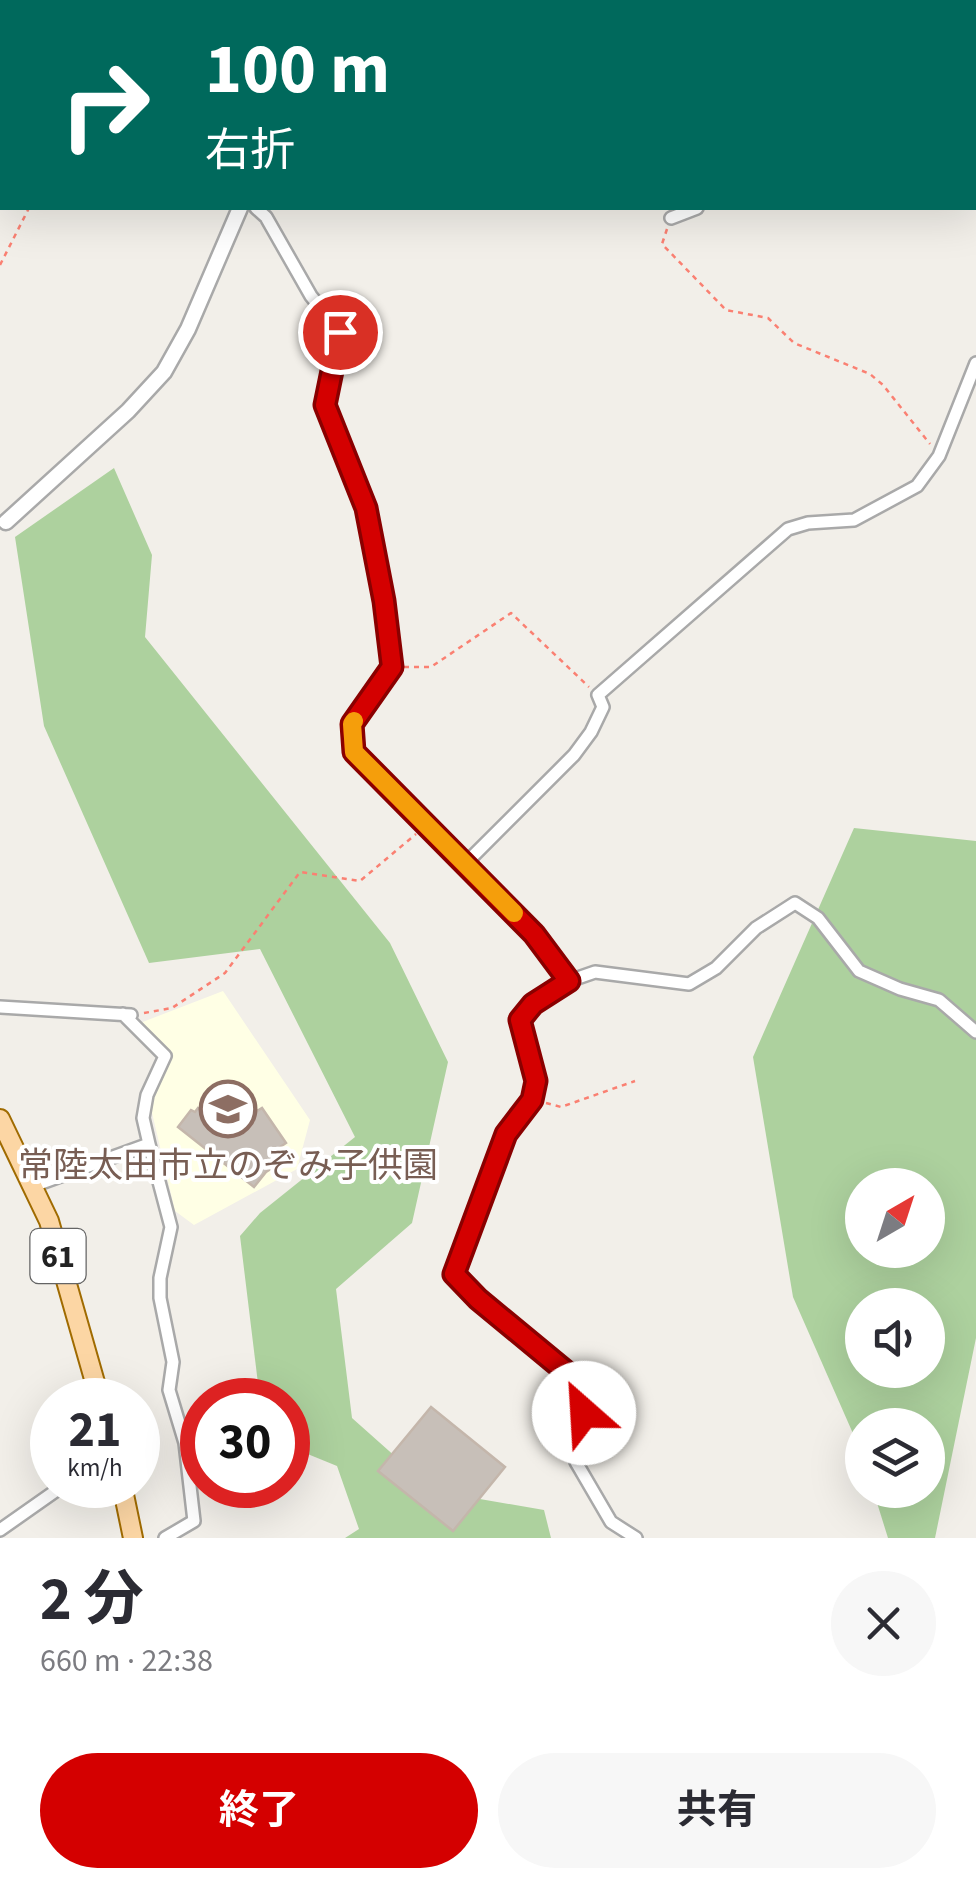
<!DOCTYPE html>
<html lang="ja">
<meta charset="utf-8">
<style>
body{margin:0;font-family:"Source Sans 3","Noto Sans JP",sans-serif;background:#f7f7f7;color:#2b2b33;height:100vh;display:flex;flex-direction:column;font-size:38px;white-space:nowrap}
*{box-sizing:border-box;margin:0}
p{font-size:32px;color:#7c7c81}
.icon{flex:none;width:55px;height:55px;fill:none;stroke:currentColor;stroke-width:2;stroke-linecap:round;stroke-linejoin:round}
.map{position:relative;height:1538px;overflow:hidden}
.panel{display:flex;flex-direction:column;background:#fff;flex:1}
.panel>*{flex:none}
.top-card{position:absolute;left:0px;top:0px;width:978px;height:210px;box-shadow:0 10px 40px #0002;background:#00695c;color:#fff;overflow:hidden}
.needle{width:65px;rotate:39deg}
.fabs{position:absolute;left:845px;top:1168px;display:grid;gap:20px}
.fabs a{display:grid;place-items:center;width:100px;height:100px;border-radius:50%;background:#fff;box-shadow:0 10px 40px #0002;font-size:50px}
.speed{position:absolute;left:30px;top:1378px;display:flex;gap:20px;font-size:50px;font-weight:700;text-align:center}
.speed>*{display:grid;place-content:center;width:130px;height:130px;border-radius:50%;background:#fff;box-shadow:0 10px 40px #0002;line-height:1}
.speed small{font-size:25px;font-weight:400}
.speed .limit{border:15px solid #d22;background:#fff;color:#111}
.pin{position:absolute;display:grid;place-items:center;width:85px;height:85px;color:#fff;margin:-42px;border:5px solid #fff;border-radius:50%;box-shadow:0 2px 10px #0007}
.me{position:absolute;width:110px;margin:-55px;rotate:334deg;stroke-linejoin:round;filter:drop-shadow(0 0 8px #0008)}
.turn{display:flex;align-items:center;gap:35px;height:210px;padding:0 40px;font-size:45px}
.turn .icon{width:130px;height:130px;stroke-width:2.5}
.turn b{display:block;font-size:70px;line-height:85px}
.round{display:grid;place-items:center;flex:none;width:105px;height:105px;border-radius:52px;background:#f7f7f7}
.headline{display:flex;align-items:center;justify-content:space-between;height:170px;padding:0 40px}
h1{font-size:60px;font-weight:700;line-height:75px}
.button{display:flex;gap:20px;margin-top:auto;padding:20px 40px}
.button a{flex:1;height:115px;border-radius:60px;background:#d40000;color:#fff;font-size:40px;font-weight:700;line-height:115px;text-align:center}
.button a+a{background:#f7f7f7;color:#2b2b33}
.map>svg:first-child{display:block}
.education{fill:#ffffe5}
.forest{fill:#add19e;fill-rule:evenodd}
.building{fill:#c7bfb8;stroke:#c4b6ab;stroke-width:2.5}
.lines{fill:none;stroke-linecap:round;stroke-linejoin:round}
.minor-casing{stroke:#a9a9a9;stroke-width:16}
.tertiary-casing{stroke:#a9a9a9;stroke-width:19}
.primary-casing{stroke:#a06b00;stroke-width:22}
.path{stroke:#fa8072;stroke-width:2.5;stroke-dasharray:5 5;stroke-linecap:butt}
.minor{stroke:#fff;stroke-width:11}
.tertiary{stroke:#fff;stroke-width:14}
.primary{stroke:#fcd6a4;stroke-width:18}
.route-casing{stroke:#8a0000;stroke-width:25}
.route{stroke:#d40000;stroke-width:18}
.slow{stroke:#f59e0b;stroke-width:18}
.labels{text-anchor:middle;stroke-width:8;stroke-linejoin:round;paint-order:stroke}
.shield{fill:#fff;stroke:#646464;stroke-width:2.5}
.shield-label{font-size:32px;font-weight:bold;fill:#222}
.education-label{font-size:35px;fill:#785e54;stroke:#fff}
</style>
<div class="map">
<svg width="976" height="1538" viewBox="0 0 976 1538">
<rect width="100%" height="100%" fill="#f2efe9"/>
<path class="education" d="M223,991L310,1120L297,1169L194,1225L175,1211L149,1100L171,1058L140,1023Z"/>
<path class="forest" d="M114,468L152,555L145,637L390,943L448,1062L412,1223L336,1289L352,1418L434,1491L544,1510L551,1538H345L359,1529L337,1466L288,1446V1400H260L240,1236L260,1213L355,1137L260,949L149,963L44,726L15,537Z
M854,828L976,841V1338L935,1538H888L873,1490H928V1425H862V1454L793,1297L753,1057ZM862,1185H928V1250H862ZM862,1305H928V1370H862Z"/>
<path class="building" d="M248,1098L257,1111L262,1108L286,1143L280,1147L288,1158L266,1172L254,1187L178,1127L191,1110L195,1112L198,1108L206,1114L221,1102L226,1110Z
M431,1407L505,1467L453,1531L378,1471Z"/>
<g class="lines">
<g class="minor-casing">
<path id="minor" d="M975,177L976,176
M256,208L266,217L311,296L340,332L325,405L367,508L384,601L392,667L352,724L354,752L534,934L569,981
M671,218L697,208
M465,864L574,755L591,732L603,707L598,695L788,529L808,523L854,520L917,486L939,456L976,363
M0,1007L131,1015
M123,1014L165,1056L147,1095L143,1118L149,1144
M33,1186L149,1144L171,1227L160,1278V1298L173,1362L169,1390L185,1443L194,1521L165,1538
M0,1530L64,1485
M636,1538L611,1522L576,1462L584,1413L576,1380L478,1299L454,1273L506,1134L532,1100L536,1081L520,1020L533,1005L569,981L595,972L689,984L716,968L756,928L795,903L818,918L859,971L900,989L939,1000L976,1032"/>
</g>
<g class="tertiary-casing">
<path id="tertiary" d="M316,2L317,0
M6,522L128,411L164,372L188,329L240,208"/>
</g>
<g class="primary-casing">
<path id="primary" d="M0,1119L49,1221L100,1400
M122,1485L133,1538"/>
</g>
<path class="path" d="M129,2L130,0
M0,81L2,82
M667,229L662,244L726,310L768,318L794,343L870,374L883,385L930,444
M0,265L29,208
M404,667H431L511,613L589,687
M144,1013L172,1008L225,973L300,872L360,881L416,834
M546,1103L561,1107L635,1081"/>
<use href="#minor" class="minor"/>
<use href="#tertiary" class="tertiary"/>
<use href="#primary" class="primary"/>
</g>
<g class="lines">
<g class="route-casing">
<path id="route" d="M340,332L325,405L366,508L384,601L392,667L352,724L354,752L534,934L569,981L533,1004L520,1020L536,1081L532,1100L506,1134L454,1274L478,1299L576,1380L584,1413"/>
</g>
<use href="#route" class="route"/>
<path class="slow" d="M354,721L352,724L354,752L514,913"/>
</g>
<defs>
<g id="school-ring" transform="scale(2.875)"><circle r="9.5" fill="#fff" stroke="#8d6e63" stroke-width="1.5"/><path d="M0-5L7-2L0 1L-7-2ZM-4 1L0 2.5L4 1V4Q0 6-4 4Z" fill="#8d6e63"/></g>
</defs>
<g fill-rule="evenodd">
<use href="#school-ring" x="228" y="1109"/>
</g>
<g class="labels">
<rect class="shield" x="30.5" y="1229" width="55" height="54" rx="8"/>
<g class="shield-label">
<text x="58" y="1267">61</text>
</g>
<g class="education-label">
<text x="228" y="1177">常陸太田市立のぞみ子供園</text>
</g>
</g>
</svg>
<div class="fabs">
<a><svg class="needle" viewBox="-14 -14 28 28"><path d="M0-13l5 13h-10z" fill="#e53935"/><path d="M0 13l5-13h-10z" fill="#7c7c81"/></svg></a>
<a><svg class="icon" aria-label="sound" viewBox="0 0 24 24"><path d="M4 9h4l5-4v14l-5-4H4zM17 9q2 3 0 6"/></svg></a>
<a><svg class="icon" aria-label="layers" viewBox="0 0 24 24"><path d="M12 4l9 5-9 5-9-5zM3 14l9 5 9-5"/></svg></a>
</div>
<div class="speed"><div>21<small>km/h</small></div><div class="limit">30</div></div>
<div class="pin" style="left:340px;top:332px;background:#d93025"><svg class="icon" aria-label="arrive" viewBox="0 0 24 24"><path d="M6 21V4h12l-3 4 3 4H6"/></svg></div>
<svg class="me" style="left:584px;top:1413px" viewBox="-20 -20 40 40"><circle r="19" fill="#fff"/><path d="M0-13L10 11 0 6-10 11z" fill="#d40000"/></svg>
<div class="top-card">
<div class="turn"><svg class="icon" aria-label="right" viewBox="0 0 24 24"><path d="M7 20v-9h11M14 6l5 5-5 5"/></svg><div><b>100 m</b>右折</div></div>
</div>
</div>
<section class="panel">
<div class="headline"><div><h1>2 分</h1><p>660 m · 22:38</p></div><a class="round"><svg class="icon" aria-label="close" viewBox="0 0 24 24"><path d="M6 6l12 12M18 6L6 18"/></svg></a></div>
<div class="button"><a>終了</a><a>共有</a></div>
</section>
